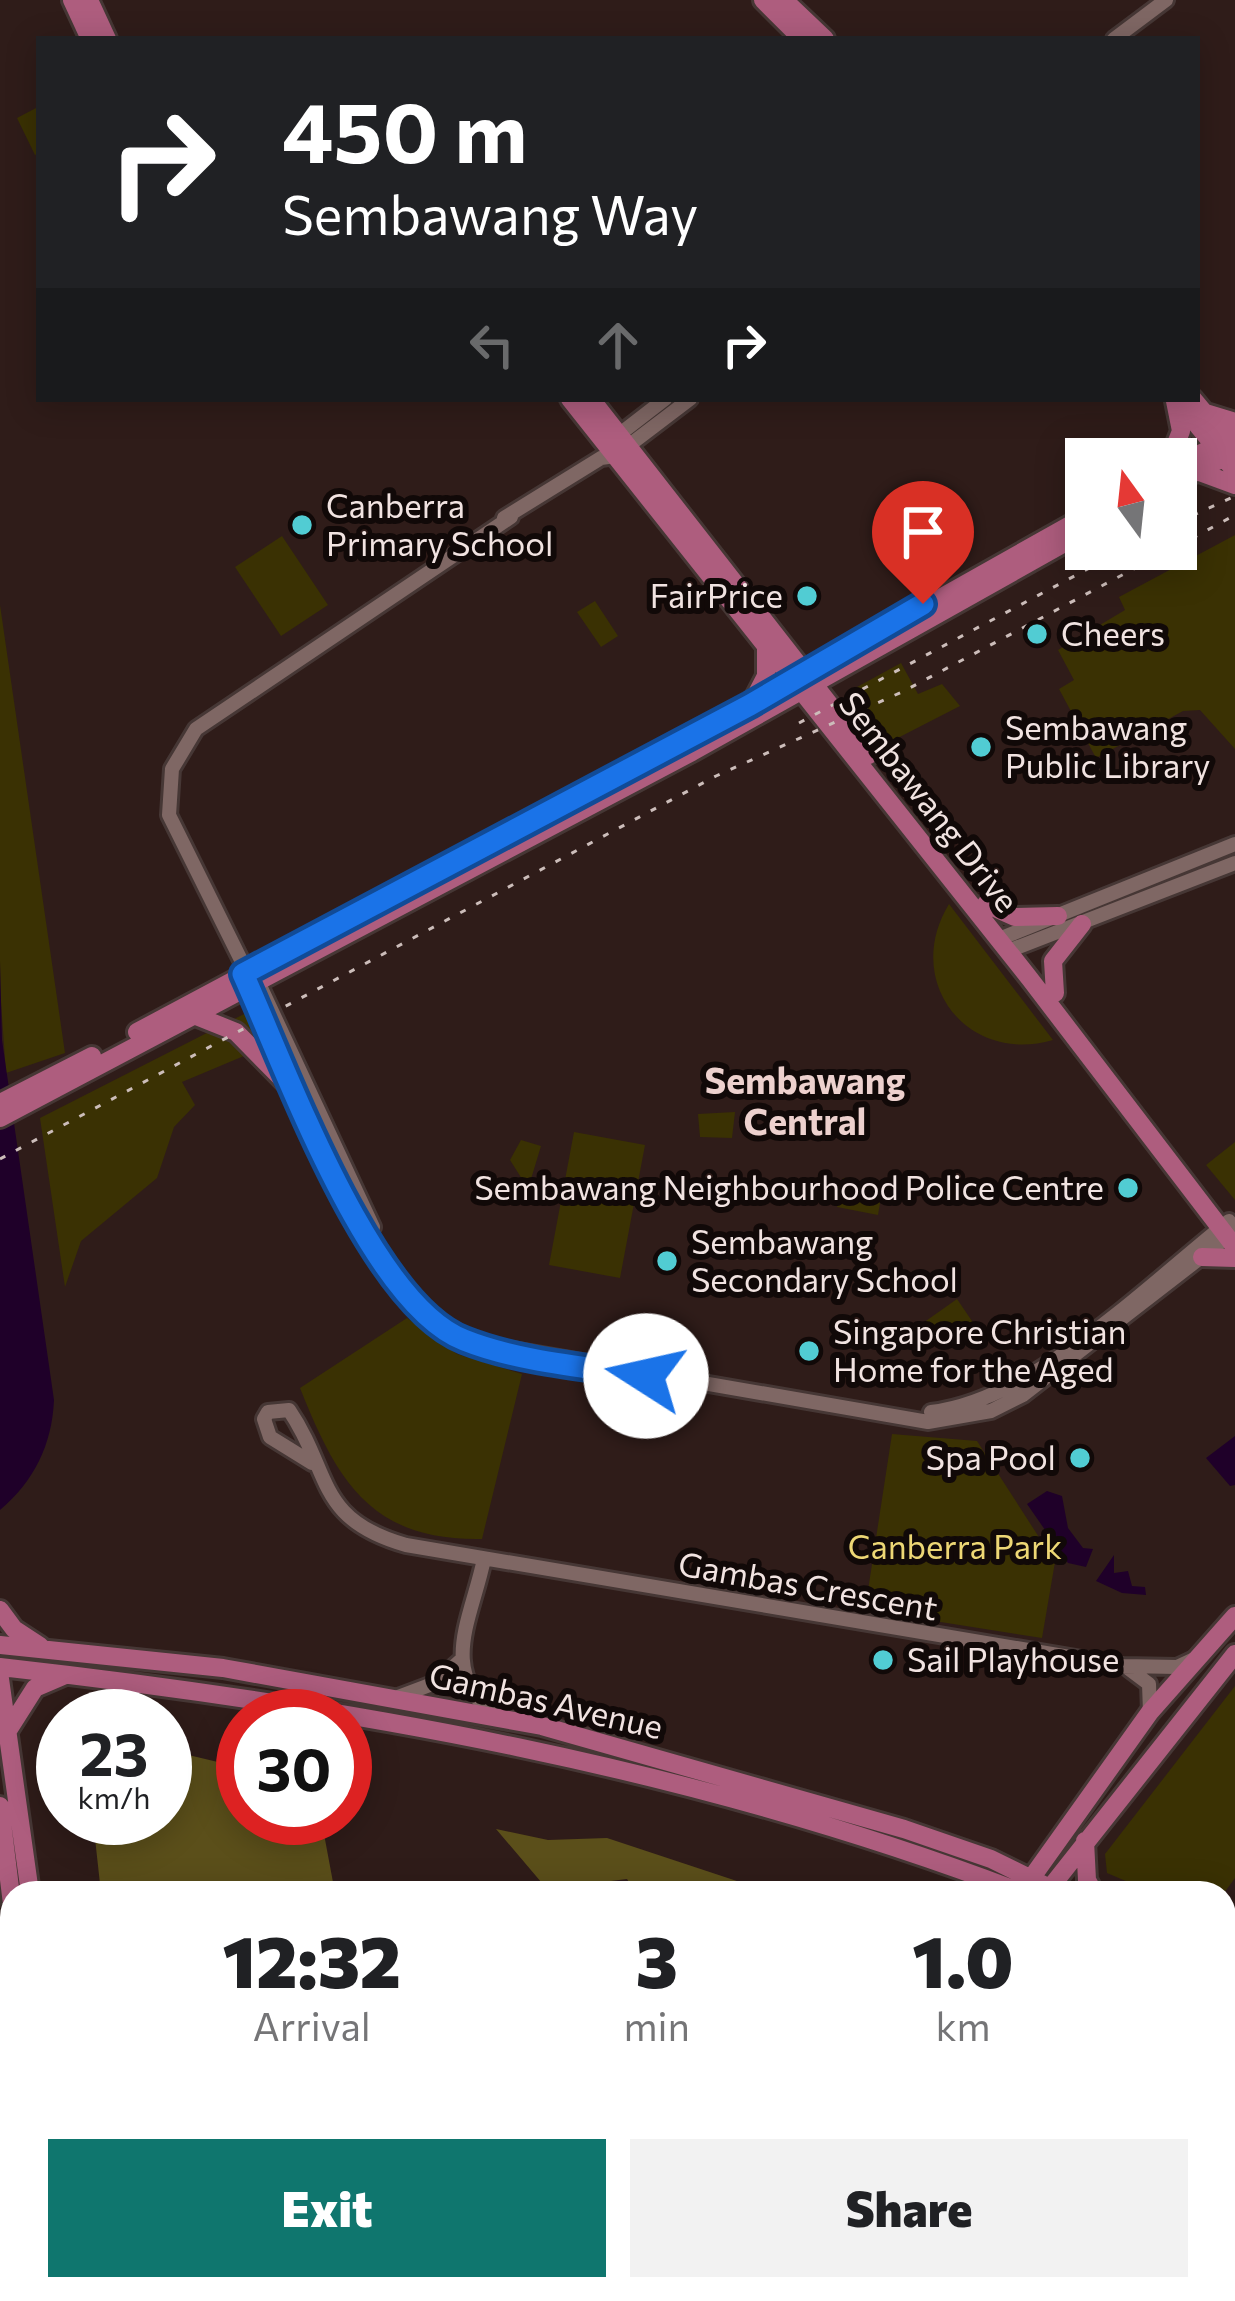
<!DOCTYPE html>
<style>
body{margin:0;font-family:Commissioner,sans-serif;background:#f2f2f2;color:#202124;height:100vh;display:flex;flex-direction:column;font-size:45px;white-space:nowrap}
*{box-sizing:border-box;margin:0}
p{font-size:39px;color:#757577}
.icon{flex:none;width:66px;height:66px;fill:none;stroke:currentColor;stroke-width:2;stroke-linecap:round;stroke-linejoin:round}
.map{position:relative;flex:1;overflow:hidden}
.side{position:absolute;left:0px;top:1881px;width:1236px;height:420px;display:flex;flex-direction:column;background:#fff;border-radius:36px 36px 0 0;box-shadow:0 6px 30px #0003}
.side>*{flex:none}
.banner{position:absolute;left:36px;top:36px;width:1164px;height:366px;border-radius:0px;box-shadow:0 6px 30px #0003;background:#202124;color:#fff;overflow:hidden}
.needle{width:78px;rotate:345deg}
.controls{position:absolute;left:1065px;top:438px;display:grid;gap:24px}
.controls a{display:grid;place-items:center;width:132px;height:132px;border-radius:0px;background:#fff;box-shadow:0 6px 30px #0003;font-size:60px}
.speed{position:absolute;left:36px;top:1689px;display:flex;gap:24px;font-size:60px;font-weight:700;text-align:center}
.speed>*{display:grid;place-content:center;width:156px;height:156px;border-radius:50%;background:#fff;box-shadow:0 6px 30px #0003;line-height:1}
.speed small{font-size:30px;font-weight:400}
.speed .limit{border:18px solid #d22;background:#fff;color:#111}
.pin{position:absolute;display:grid;place-items:center;width:102px;height:102px;color:#fff;margin:-123px -51px;border-radius:50% 50% 50% 0;rotate:-45deg;box-shadow:0 0 12px #0007}
.pin .icon{rotate:45deg}
.me{position:absolute;width:132px;margin:-66px;rotate:280deg;stroke-linejoin:round;filter:drop-shadow(0 0 9px #0008)}
.turn{display:flex;align-items:center;gap:42px;height:252px;padding:0 48px;font-size:54px}
.turn .icon{width:156px;height:156px;stroke-width:2.5}
.turn b{display:block;font-size:84px;line-height:102px}
.lanes{display:flex;align-items:center;height:114px;padding:0 48px;background:#0003;justify-content:center;gap:60px;direction:ltr}
.lanes .off{opacity:.35}
.eta{display:flex;justify-content:space-evenly;align-items:center;height:204px;text-align:center}
.eta b{font-size:72px;font-weight:800;line-height:84px}
.cta{display:flex;gap:24px;margin-top:auto;padding:24px 48px}
.cta a{flex:1;height:138px;border-radius:0px;background:#0f766e;color:#fff;font-size:48px;font-weight:800;line-height:138px;text-align:center}
.cta a+a{background:#f2f2f2;color:#202124}
.map>svg:first-child{display:block}
.green{fill:#3a3103}
.forest{fill:#5b4f1a}
.water{fill:#1f0029}
.lines{fill:none;stroke-linecap:round;stroke-linejoin:round}
.minor-casing{stroke:#463735;stroke-width:20}
.major-casing{stroke:#463735;stroke-width:24}
.minor{stroke:#7f6764;stroke-width:14}
.major{stroke:#ae5d7e;stroke-width:18}
.rail{stroke:#ccbdba;stroke-width:3;stroke-dasharray:6 12;stroke-linecap:butt}
.route-casing{stroke:#114b97;stroke-width:30}
.route{stroke:#1a73e8;stroke-width:21}
.poi-dot{fill:#51ccd3;stroke:#110908;stroke-width:4.5}
.labels{text-anchor:middle;stroke-width:12;stroke-linejoin:round;paint-order:stroke}
.poi-label{font-size:33px;fill:#f1e3e1;stroke:#110908;text-anchor:start}
.street-label{font-size:33px;fill:#f1e3e1;stroke:#110908}
.park-label{font-size:33px;fill:#edd775;stroke:#110908}
.neighbourhood-label{font-size:36px;font-weight:bold;fill:#edd1ce;stroke:#110908}
</style>
<div class="map">
<svg width="1235" height="2301" viewBox="0 0 1235 2301">
<rect width="100%" height="100%" fill="#2f1c19"/>
<path class="green" d="M36,108L39,153L35,155L17,118Z
M1235,535V749L1200,710L1183,711L1096,758L1059,689L1074,680L1058,650L1125,610L1119,597Z
M282,536L328,605L281,636L235,567Z
M595,601L618,636L601,647L577,612Z
M0,605L65,1053L6,1073L0,989Z
M901,663L918,694L942,684L960,706L886,744L846,693Z
M949,904L1053,1040C967,1065 902,981 949,904Z
M250,1011L279,1069L251,1053L182,1082L195,1105L174,1127L157,1178L81,1241L65,1287L40,1118Z
M735,1112L732,1138L700,1137L698,1114Z
M574,1132L645,1145L620,1278L549,1265Z
M521,1140L541,1146L531,1179H522L510,1160Z
M1235,1142V1200L1206,1165Z
M843,1178L883,1185L878,1215L837,1207Z
M957,1299L974,1324L941,1347L923,1323Z
M407,1318L457,1354L522,1374L482,1539C371,1541 337,1481 300,1388Z
M892,1434L977,1441L1055,1562L1042,1638L865,1610Z
M1235,1686V1878L1224,1893H1154L1107,1873L1105,1854Z"/>
<path class="forest" d="M180,1753L243,1768V1818H321L335,1893H101L93,1820L165,1818V1759Z
M496,1829L548,1840L607,1838L773,1893H636L627,1879L547,1889Z
M1224,2103L1235,2108V2301H828L825,2289H1224Z
M26,2289H162L190,2301H20Z
M284,2289H622L605,2301H294Z"/>
<path class="water" d="M0,961L2,1040L54,1400C52,1445 34,1481 0,1510Z
M1235,1436V1485L1230,1486L1206,1458Z
M1047,1491L1062,1496L1068,1528L1083,1548L1093,1549L1086,1567L1068,1563L1027,1504Z
M1114,1555V1573L1128,1571L1132,1586L1145,1587L1146,1595L1122,1593L1096,1581Z"/>
<g class="lines">
<g class="minor-casing">
<path id="minor" d="M1114,39L1166,0
M612,440L665,399
M511,517L196,729L172,769L169,815L243,964L292,1089L392,1280L440,1327L484,1345L928,1422L991,1411L1023,1395L1235,1231
M504,518L601,458L615,456L690,399
M999,939L1235,844
M1008,951L1235,863
M255,975L373,1227
M931,1412C1034,1400 1147,1286 1229,1221
M312,1463L270,1437L264,1419L268,1412L289,1410C332,1473 315,1519 406,1545L1123,1666L1177,1667L1194,1659
M484,1559C471,1621 438,1669 495,1717
M1129,1669L1149,1684L1150,1712
M398,1697L435,1683L460,1661"/>
</g>
<g class="major-casing">
<path id="major" d="M72,0L90,39
M89,0L107,39
M763,0L802,39
M784,0L825,39
M570,399L1030,979L1235,1247
M591,399L869,755
M1176,399L1235,471
M1193,399L1232,446
M1206,413L1235,422
M1170,459L1181,431L1175,401
M1176,466L1235,436
M1197,471L1235,485
M1176,482L1231,454
M753,701L766,676V646
M986,904L1015,917L1058,916
M1055,993L1053,961L1082,924
M196,1016L236,1032L292,1089
M137,1032L750,705L1086,516
M0,1103L92,1056
M0,1118L692,752L1086,531
M1202,1257L1235,1258
M0,1610L14,1629L40,1646
M0,1645L223,1668L542,1726L904,1829L991,1859L1060,1893
M0,1667C348,1706 694,1767 1023,1893
M0,1679L30,1893
M9,1729L35,1688L63,1676
M0,1806L12,1904
M1085,1841L1087,1880L1094,1893
M1025,1887L1150,1712L1235,1616
M1046,1893L1235,1654
M1224,1949L1235,1953
M1224,1964L1235,1970
M0,2124L12,2060
M0,2201L12,2167"/>
</g>
<use href="#minor" class="minor"/>
<use href="#major" class="major"/>
<path class="rail" d="M1176,523L1235,496
M1176,547L1235,515
M799,723L1125,549
M0,1159L716,776L904,691L1171,549"/>
</g>
<g class="lines">
<g class="route-casing">
<path id="route" d="M646,1376C587,1367 519,1362 464,1340C369,1303 285,1066 243,974L750,705L923,604"/>
</g>
<use href="#route" class="route"/>
</g>
<g class="poi-dot">
<circle cx="302" cy="525" r="12"/>
<circle cx="807" cy="596" r="12"/>
<circle cx="1037" cy="634" r="12"/>
<circle cx="981" cy="747" r="12"/>
<circle cx="1128" cy="1188" r="12"/>
<circle cx="667" cy="1261" r="12"/>
<circle cx="809" cy="1351" r="12"/>
<circle cx="1080" cy="1458" r="12"/>
<circle cx="883" cy="1660" r="12"/>
</g>
<g class="labels">
<g class="poi-label">
<text x="326" y="518">Canberra<tspan x="326" dy="38">Primary School</tspan></text>
<text x="783" y="608" text-anchor="end">FairPrice</text>
<text x="1061" y="646">Cheers</text>
<text x="1005" y="740">Sembawang<tspan x="1005" dy="38">Public Library</tspan></text>
<text x="1104" y="1200" text-anchor="end">Sembawang Neighbourhood Police Centre</text>
<text x="691" y="1254">Sembawang<tspan x="691" dy="38">Secondary School</tspan></text>
<text x="833" y="1344">Singapore Christian<tspan x="833" dy="38">Home for the Aged</tspan></text>
<text x="1056" y="1470" text-anchor="end">Spa Pool</text>
<text x="907" y="1672">Sail Playhouse</text>
</g>
<g class="street-label">
<text transform="translate(929 802) rotate(52)" y="12">Sembawang Drive</text>
<text transform="translate(808 1586) rotate(10)" y="12">Gambas Crescent</text>
<text transform="translate(546 1701) rotate(13)" y="12">Gambas Avenue</text>
</g>
<g class="park-label">
<text x="955" y="1559">Canberra Park</text>
</g>
<g class="neighbourhood-label">
<text x="805" y="1094">Sembawang<tspan x="805" dy="41">Central</tspan></text>
</g>
</g>
</svg>
<div class="controls">
<a><svg class="needle" viewBox="-14 -14 28 28"><path d="M0-13l5 13h-10z" fill="#e53935"/><path d="M0 13l5-13h-10z" fill="#757577"/></svg></a>
</div>
<div class="speed"><div>23<small>km/h</small></div><div class="limit">30</div></div>
<div class="pin" style="left:923px;top:604px;background:#d93025"><svg class="icon" aria-label="arrive" viewBox="0 0 24 24"><path d="M6 21V4h12l-3 4 3 4H6"/></svg></div>
<svg class="me" style="left:646px;top:1376px" viewBox="-20 -20 40 40"><circle r="19" fill="#fff"/><path d="M0-13L10 11 0 6-10 11z" fill="#1a73e8"/></svg>
<div class="banner">
<div class="turn"><svg class="icon" aria-label="right" viewBox="0 0 24 24"><path d="M7 20v-9h11M14 6l5 5-5 5"/></svg><div><b>450 m</b>Sembawang Way</div></div>
<div class="lanes"><svg class="icon off" aria-label="left" viewBox="0 0 24 24"><path d="M17 20v-9H6M10 6l-5 5 5 5"/></svg><svg class="icon off" aria-label="ahead" viewBox="0 0 24 24"><path d="M12 20V5M6 11l6-6 6 6"/></svg><svg class="icon" aria-label="right" viewBox="0 0 24 24"><path d="M7 20v-9h11M14 6l5 5-5 5"/></svg></div>
</div>
<section class="side">
<div class="eta">
<div><b>12:32</b><p>Arrival</p></div>
<div><b>3</b><p>min</p></div>
<div><b>1.0</b><p>km</p></div>
</div>
<div class="cta"><a>Exit</a><a>Share</a></div>
</section>
</div>
